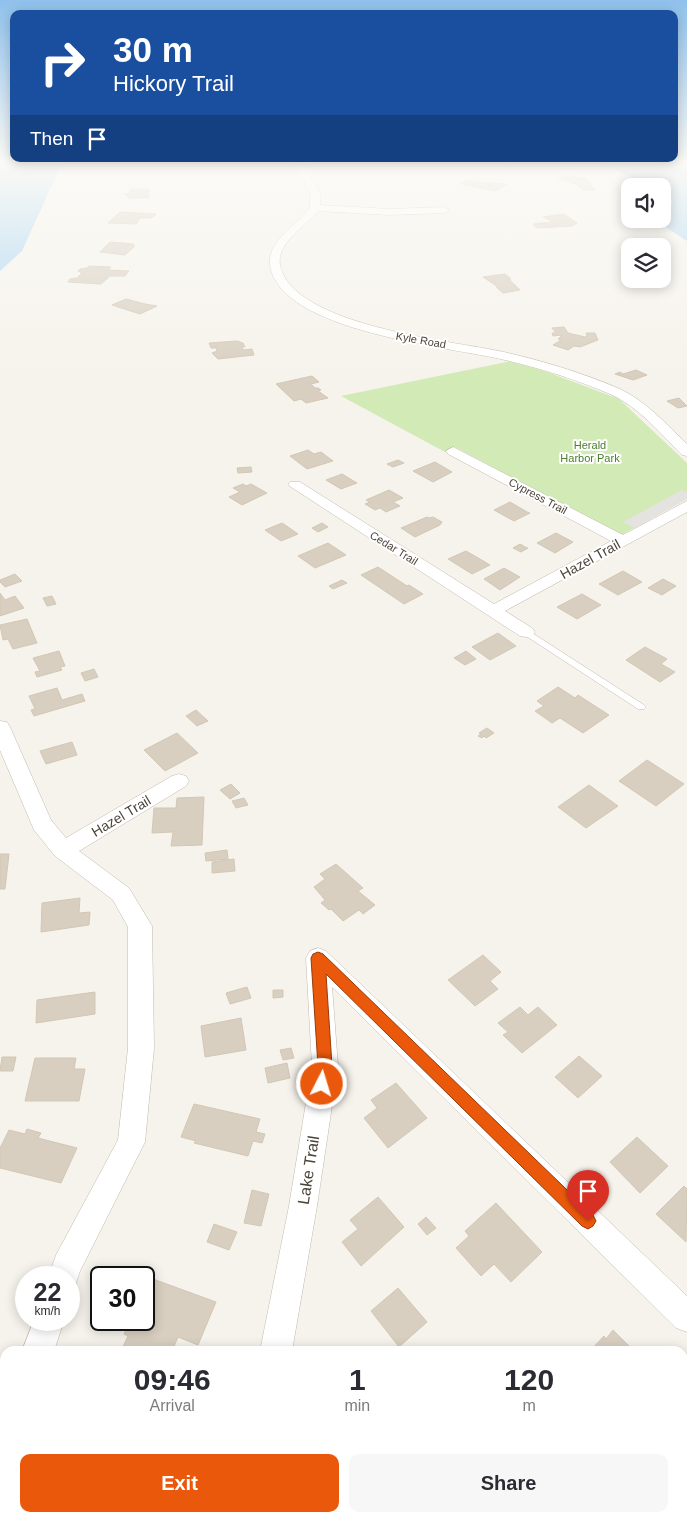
<!DOCTYPE html>
<style>
body{margin:0;font-family:Helvetica,sans-serif;background:#f7f7f7;color:#2b2b33;height:100vh;display:flex;flex-direction:column;font-size:19px;white-space:nowrap}
*{box-sizing:border-box;margin:0}
p{font-size:16px;color:#7c7c81}
.icon{flex:none;width:28px;height:28px;fill:none;stroke:currentColor;stroke-width:2;stroke-linecap:round;stroke-linejoin:round}
.map{position:relative;flex:1;overflow:hidden}
.side{position:absolute;left:0px;top:1346px;width:688px;height:176px;display:flex;flex-direction:column;background:#fff;border-radius:15px 15px 0 0;box-shadow:0 2px 12px #0003}
.side>*{flex:none}
.hud{position:absolute;left:10px;top:10px;width:668px;height:152px;border-radius:10px;box-shadow:0 2px 12px #0003;background:#1a4fa0;color:#fff;overflow:hidden}
.controls{position:absolute;left:621px;top:178px;display:grid;gap:10px}
.controls a{display:grid;place-items:center;width:50px;height:50px;border-radius:10px;background:#fff;box-shadow:0 2px 12px #0003;font-size:25px}
.speed{position:absolute;left:15px;top:1266px;display:flex;gap:10px;font-size:25px;font-weight:700;text-align:center}
.speed>*{display:grid;place-content:center;width:65px;height:65px;border-radius:50%;background:#fff;box-shadow:0 2px 12px #0003;line-height:1}
.speed small{font-size:12px;font-weight:400}
.speed .limit{border:2px solid #111;border-radius:8px;background:#fff;color:#111}
.pin{position:absolute;display:grid;place-items:center;width:42px;height:42px;color:#fff;margin:-51px -21px;border-radius:50% 50% 50% 0;rotate:-45deg;box-shadow:0 0 5px #0007}
.pin .icon{rotate:45deg}
.me{position:absolute;width:55px;margin:-28px;rotate:5deg;stroke-linejoin:round;filter:drop-shadow(0 0 4px #0008)}
.turn{display:flex;align-items:center;gap:18px;height:105px;padding:0 20px;font-size:22px}
.turn .icon{width:65px;height:65px;stroke-width:2.5}
.turn b{display:block;font-size:35px;line-height:42px}
.then{display:flex;align-items:center;height:48px;padding:0 20px;background:#0003;gap:10px;font-size:19px}
.eta{display:flex;justify-content:space-evenly;align-items:center;height:85px;text-align:center}
.eta b{font-size:30px;font-weight:700;line-height:35px}
.primary-button{display:flex;gap:10px;margin-top:auto;padding:10px 20px}
.primary-button a{flex:1;height:58px;border-radius:10px;background:#ea580c;color:#fff;font-size:20px;font-weight:700;line-height:58px;text-align:center}
.primary-button a+a{background:#f7f7f7;color:#2b2b33}
.map>svg:first-child{display:block}
.green{fill:#d2eab5}
.parking{fill:#e5e3e0}
.water{fill:#a9d4f2}
.building{fill:#d8cfc1;stroke:#d3c7b4}
.lines{fill:none;stroke-linecap:round;stroke-linejoin:round}
.lane-casing{stroke:#c2bbae;stroke-width:1}
.street-casing{stroke:#c2bbae;stroke-width:1}
.lane{fill:#fff;fill-rule:evenodd}
.street{fill:#fff;fill-rule:evenodd}
.route{fill:#ea580c;stroke:#983908}
.labels{text-anchor:middle;stroke-width:4;stroke-linejoin:round;paint-order:stroke}
.far-street-label{font-size:11px;fill:#4b4439;stroke:#fff}
.far-park-label{font-size:11px;fill:#4a7f2a;stroke:#fff}
.street-label{font-size:14px;fill:#4b4439;stroke:#fff}
.near-street-label{font-size:16px;fill:#4b4439;stroke:#fff}
</style>
<div class="map">
<svg width="687" height="1522" viewBox="0 0 687 1522">
<rect width="100%" height="100%" fill="#f6f3ec"/>
<path class="green" d="M511,361L526,364L619,399L687,463V499L621,535L455,447L445,452L341,396Z"/>
<path class="parking" d="M682,490L687,492V499L635,528L623,522Z"/>
<path class="water" d="M0,163H62L22,251L0,271Z
M601,163H687V241L667,228L662,220L670,212L673,199L663,194L662,186H648Z"/>
<path class="building" d="M568,175L587,179L584,180L591,182H589L590,185L595,190H583L578,185L558,178Z
M468,180L477,182L507,184L495,191L461,184Z
M131,189H148V191H150L147,194H149V198H128V196L124,194H129Z
M120,212L139,213L156,214L152,218H140L136,224L108,223Z
M564,214L577,223L572,226L537,228L533,224L553,222L543,217Z
M110,242L134,244L133,245L135,246L125,255L100,252Z
M89,266L111,267L108,270L129,271L125,276H110L101,284L68,282L70,279L77,278L82,273L78,271L80,269L87,268Z
M505,274L511,279H509L520,290L503,293L496,287H498L483,277Z
M126,299L145,304L157,306L140,314L112,305Z
M564,327L568,333L585,337L587,336L586,333H595L598,340L580,347L574,346L568,350L553,345L561,340L558,339L562,335L553,336L552,333H556L552,328Z
M237,341L243,343L245,347H242L243,350L252,349L254,355L218,359L212,353L217,351L216,348H211L209,343Z
M636,370L647,375L633,380L615,374L620,372L623,374Z
M312,376L319,382L311,384L315,388H318L321,390L318,391L328,398L306,403L301,399L294,401L276,384Z
M679,398L687,406L678,408L667,401Z
M308,450L314,454L321,452L333,461L307,469L290,456Z
M398,460L404,463L393,467L387,464Z
M435,462L452,472L433,482L413,471Z
M251,467L252,472L238,473L237,468Z
M342,474L357,483L341,489L326,480Z
M243,484L246,486L251,484L267,493L242,505L229,497L240,492L233,488Z
M389,490L403,498L393,502L400,506L386,512L380,508L375,510L365,504L370,502L366,500Z
M510,502L529,513H530L514,521L494,510Z
M427,517L429,518L433,517L442,522L440,525L415,537L401,528Z
M282,523L291,529L298,534L281,541L265,530Z
M322,523L328,527L318,532L312,528Z
M556,533L573,542L555,553L537,543Z
M328,543L346,555L315,568L298,556Z
M520,544L527,548H528L521,552L513,548Z
M466,551L480,559L490,565L472,574L448,559Z
M378,567L407,586L409,585L423,594L404,604L361,575Z
M504,568L520,577L500,590L484,579Z
M623,571L642,582L618,595L599,584Z
M15,574L22,581L5,587L0,582V580Z
M663,579L676,586L662,595L648,588Z
M342,580L347,583L333,589L329,586Z
M0,593L5,600L15,596L24,608L0,616Z
M582,594L601,605L577,619L557,607Z
M52,596L56,604L47,606L43,598Z
M27,619L37,643L13,649L8,639L3,640L0,625Z
M498,633L516,646L490,660L472,647Z
M645,647L667,659L661,664L675,672L660,682L626,660Z
M59,651L65,666L60,667L62,670L37,677L35,672L40,671L33,658Z
M466,651L476,659L465,665L454,658Z
M94,669L98,677L85,681L81,673Z
M558,687L575,698L578,695L609,715L583,733L560,718L552,723L535,711L544,706L537,701Z
M57,688L62,700L82,694L85,701L34,716L31,710L35,709L29,696Z
M196,710L208,721L197,726L186,716Z
M487,728L494,733L486,738L484,736L482,738L478,736L481,734L479,733Z
M177,733L198,753L165,771L144,750Z
M72,742L77,755L46,764L40,751Z
M647,760L684,784L656,806L619,781Z
M231,784L240,793L230,799L220,790Z
M589,785L618,806L586,828L558,807Z
M204,797L202,845L171,846L173,832L152,833L154,808H176L177,798Z
M244,798L248,805L236,808L232,801Z
M227,850L228,859L206,861L205,853Z
M0,854H9L5,889H0Z
M234,859L235,871L212,873V862Z
M336,864L363,888L358,891L375,905L363,914L359,910L343,921L331,909L329,910L321,903L325,900L314,887L325,879L320,874Z
M80,898L79,913L90,912L89,925L41,932L42,903Z
M483,955L501,972L490,981L498,989L475,1006L448,980Z
M247,987L251,998L230,1004L226,993Z
M273,990H283V997L273,998Z
M95,992V1014L36,1023L37,1000Z
M520,1007L528,1015L538,1007L557,1025L522,1053L503,1035L508,1032L498,1023Z
M241,1018L246,1050L205,1057L201,1026Z
M291,1048L294,1058L283,1060L280,1050Z
M579,1056L602,1076L578,1098L555,1077Z
M2,1057H16L13,1071H0Z
M35,1058H76L74,1069H85L79,1101H25Z
M287,1063L290,1078L268,1083L265,1068Z
M396,1083L427,1118L388,1148L364,1118L377,1108L371,1100Z
M194,1104L260,1119L256,1132L265,1134L262,1143L253,1141L248,1156L194,1143L196,1141L181,1137Z
M27,1129L41,1133L38,1138L77,1148L61,1183L0,1168V1148L9,1130L25,1134Z
M637,1137L668,1166L640,1193L610,1162Z
M684,1186L687,1189L686,1242L656,1214Z
M252,1190L269,1194L261,1226L244,1223Z
M378,1197L404,1227L361,1266L342,1242L358,1229L350,1220Z
M496,1203L542,1252L511,1282L494,1264L481,1276L456,1248L469,1236L465,1231Z
M426,1217L436,1228L427,1235L418,1224Z
M214,1224L237,1232L229,1250L207,1242Z
M153,1279L216,1302L198,1345L178,1337L172,1351H121L128,1336L124,1334L131,1320H144V1299Z
M398,1288L427,1322L399,1347L371,1311Z
M613,1330L634,1351H590L604,1336L606,1339Z
M197,1518H252L247,1522H199Z
M471,1518H552L555,1522H475Z"/>
<g class="lines">
<g class="lane-casing">
<path id="lane" d="M526,629L644,705L646,707L644,709H638L523,634L522,632Z"/>
</g>
<g class="street-casing">
<path id="street" d="M293,163H301L320,193V205L390,209L444,207L449,210L444,213L390,215L318,211C306,226 276,243 280,265C292,326 454,341 504,352C543,361 583,373 620,389C647,402 666,424 687,444V456L682,455C660,433 639,407 610,394C577,380 541,368 505,360C452,347 279,332 270,265C267,241 298,224 310,208V193Z
M453,447L623,535L687,501V512L505,611L532,628L535,632L532,636L526,637L520,636L288,485L290,482H300L494,604L611,541L448,454L446,451Z
M0,721L7,722L10,727L51,820L66,838L172,776L179,774L186,776L189,781L186,786L79,851L129,888L152,926L154,1048L145,1142L80,1271L74,1289L69,1291V1278H48L56,1255L118,1140L128,1048V927L113,900L55,856L34,830L0,750Z
M318,948L326,951L687,1296V1332L676,1328L332,987L338,1066L317,1206L292,1351H260L289,1206L312,1066L306,958L310,951Z
M34,1320H64L54,1351H22Z
M5,1430V1508L0,1506V1432Z
M8,1518H43L45,1522H9Z
M346,1518H381L383,1522H347Z"/>
</g>
<use href="#lane" class="lane"/>
<use href="#street" class="street"/>
</g>
<linearGradient id="sky" x2="0" y2="1"><stop stop-color="#8fc1ec"/><stop offset="0.43" stop-color="#fbfaf6"/><stop offset="1" stop-color="#fbfaf6" stop-opacity="0"/></linearGradient>
<rect width="687" height="376" fill="url(#sky)"/>
<path class="route" d="M318,952L323,954L593,1215L596,1221L593,1226L588,1229L582,1226L326,974L332,1066L328,1088L322,1090L317,1088L315,1084L318,1066L311,958L313,954Z"/>
<g class="labels">
<g class="far-street-label">
<text transform="translate(421 340) rotate(10)" y="4">Kyle Road</text>
<text transform="translate(538 496) rotate(28)" y="4">Cypress Trail</text>
<text transform="translate(394 548) rotate(32)" y="4">Cedar Trail</text>
</g>
<g class="far-park-label">
<text x="590" y="449">Herald<tspan x="590" dy="13">Harbor Park</tspan></text>
</g>
<g class="street-label">
<text transform="translate(590 559) rotate(-29)" y="5">Hazel Trail</text>
<text transform="translate(121 816) rotate(-31)" y="5">Hazel Trail</text>
</g>
<g class="near-street-label">
<text transform="translate(308 1170) rotate(-81)" y="6">Lake Trail</text>
</g>
</g>
</svg>
<div class="controls">
<a><svg class="icon" aria-label="sound" viewBox="0 0 24 24"><path d="M4 9h4l5-4v14l-5-4H4zM17 9q2 3 0 6"/></svg></a>
<a><svg class="icon" aria-label="layers" viewBox="0 0 24 24"><path d="M12 4l9 5-9 5-9-5zM3 14l9 5 9-5"/></svg></a>
</div>
<div class="speed"><div>22<small>km/h</small></div><div class="limit">30</div></div>
<div class="pin" style="left:588px;top:1221px;background:#d93025"><svg class="icon" aria-label="arrive" viewBox="0 0 24 24"><path d="M6 21V4h12l-3 4 3 4H6"/></svg></div>
<svg class="me" style="left:322px;top:1084px" viewBox="-20 -20 40 40"><circle r="17" fill="#ea580c" stroke="#fff" stroke-width="3"/><path d="M0-11L8 9 0 5-8 9z" fill="#fff"/></svg>
<div class="hud">
<div class="turn"><svg class="icon" aria-label="right" viewBox="0 0 24 24"><path d="M7 20v-9h11M14 6l5 5-5 5"/></svg><div><b>30 m</b>Hickory Trail</div></div>
<div class="then">Then<svg class="icon" aria-label="arrive" viewBox="0 0 24 24"><path d="M6 21V4h12l-3 4 3 4H6"/></svg></div>
</div>
<section class="side">
<div class="eta">
<div><b>09:46</b><p>Arrival</p></div>
<div><b>1</b><p>min</p></div>
<div><b>120</b><p>m</p></div>
</div>
<div class="primary-button"><a>Exit</a><a>Share</a></div>
</section>
</div>
